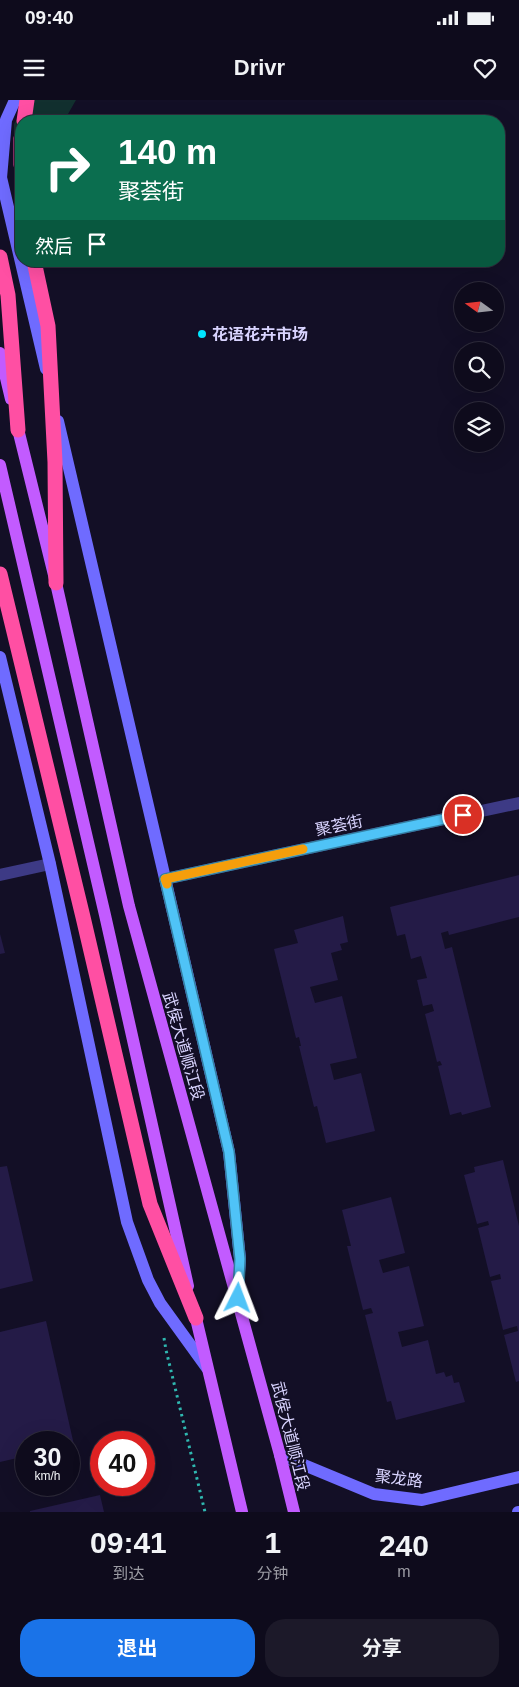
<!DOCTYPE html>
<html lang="zh">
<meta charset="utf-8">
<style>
body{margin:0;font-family:Helvetica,"Noto Sans SC",sans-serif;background:#1c1929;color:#f1f3f6;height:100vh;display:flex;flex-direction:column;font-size:19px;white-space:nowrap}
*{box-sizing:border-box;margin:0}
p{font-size:16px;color:#9b9ba3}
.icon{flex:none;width:28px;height:28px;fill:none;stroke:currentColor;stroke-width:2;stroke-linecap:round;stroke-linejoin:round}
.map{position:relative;height:1412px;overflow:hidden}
.drawer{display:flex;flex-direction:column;background:#0e0b1c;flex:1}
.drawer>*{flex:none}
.banner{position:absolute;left:15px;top:15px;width:490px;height:152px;border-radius:20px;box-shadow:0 5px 20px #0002,0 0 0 1px #2e2b3b;background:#0b6e4f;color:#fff;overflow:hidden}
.needle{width:32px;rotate:285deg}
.controls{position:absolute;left:454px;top:182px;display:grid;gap:10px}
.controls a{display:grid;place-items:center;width:50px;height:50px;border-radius:50%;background:#0e0b1c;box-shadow:0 5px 20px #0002,0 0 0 1px #2e2b3b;font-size:25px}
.speed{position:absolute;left:15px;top:1331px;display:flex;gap:10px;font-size:25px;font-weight:700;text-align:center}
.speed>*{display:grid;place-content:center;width:65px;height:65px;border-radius:50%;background:#0e0b1c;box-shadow:0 5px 20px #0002,0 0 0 1px #2e2b3b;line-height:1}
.speed small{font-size:12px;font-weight:400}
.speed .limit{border:8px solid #d22;background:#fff;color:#111}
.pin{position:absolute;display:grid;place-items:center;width:42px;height:42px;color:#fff;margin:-21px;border:2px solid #fff;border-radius:50%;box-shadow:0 1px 5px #0007}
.me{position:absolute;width:55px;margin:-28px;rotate:3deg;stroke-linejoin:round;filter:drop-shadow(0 0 4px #0008)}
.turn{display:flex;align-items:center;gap:18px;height:105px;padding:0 20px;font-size:22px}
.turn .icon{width:65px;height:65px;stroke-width:2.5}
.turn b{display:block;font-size:35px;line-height:42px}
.then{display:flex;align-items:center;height:48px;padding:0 20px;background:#0003;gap:10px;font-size:19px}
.eta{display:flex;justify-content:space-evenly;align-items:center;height:85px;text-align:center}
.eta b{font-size:30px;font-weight:700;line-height:35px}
.button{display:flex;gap:10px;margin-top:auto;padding:10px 20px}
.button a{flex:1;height:58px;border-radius:20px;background:#1a73e8;color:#fff;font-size:20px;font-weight:700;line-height:58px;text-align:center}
.button a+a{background:#1c1929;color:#f1f3f6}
.status{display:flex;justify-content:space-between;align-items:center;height:35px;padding:0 25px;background:#0e0b1c;direction:ltr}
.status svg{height:14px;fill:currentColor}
header{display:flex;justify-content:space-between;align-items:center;height:65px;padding:0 20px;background:#0e0b1c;font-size:22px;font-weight:700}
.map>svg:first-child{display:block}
.green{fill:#12302f}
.building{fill:#241b47}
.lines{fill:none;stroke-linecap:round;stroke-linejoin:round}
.path{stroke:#2fb8b0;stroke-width:3;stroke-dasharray:2.5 4;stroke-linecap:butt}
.street{stroke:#3d3a85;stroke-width:12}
.secondary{stroke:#6f6bff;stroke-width:12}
.primary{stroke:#c25bff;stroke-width:12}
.highway{stroke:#ff4fa3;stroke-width:15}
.highway-bridge{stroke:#ff4fa3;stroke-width:15}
.route-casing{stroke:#337fa1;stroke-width:12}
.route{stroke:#4fc3f7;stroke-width:9}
.slow{stroke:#f59e0b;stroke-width:9}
.poi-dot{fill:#00e5ff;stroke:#130f26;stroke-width:2}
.labels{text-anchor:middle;stroke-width:4;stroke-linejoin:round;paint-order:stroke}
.poi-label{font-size:16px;font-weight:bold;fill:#d9d4ff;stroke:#130f26;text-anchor:start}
.street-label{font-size:16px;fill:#d9d4ff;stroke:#130f26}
</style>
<div class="status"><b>09:40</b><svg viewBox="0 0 49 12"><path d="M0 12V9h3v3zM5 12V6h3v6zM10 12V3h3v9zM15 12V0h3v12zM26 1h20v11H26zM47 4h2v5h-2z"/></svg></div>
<header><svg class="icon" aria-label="menu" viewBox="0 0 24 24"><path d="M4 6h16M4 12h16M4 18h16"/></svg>Drivr<svg class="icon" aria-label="heart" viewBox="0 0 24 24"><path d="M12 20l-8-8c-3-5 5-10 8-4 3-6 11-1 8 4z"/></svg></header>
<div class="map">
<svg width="519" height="1412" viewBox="0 0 519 1412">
<rect width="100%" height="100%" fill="#130f26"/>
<path class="green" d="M30,0H76L64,21H21V64L14,67V24Z"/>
<path class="building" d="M519,775V817L449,835L448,831L441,833L445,849L452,847L491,1007L462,1015L461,1012L450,1015L438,966L442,965L440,961L437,962L425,914L434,911L432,904L423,906L417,880L427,878L421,856L411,859L405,834L397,836L390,807Z
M343,816L348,842L340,844L342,850L331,853L338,880L310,887L315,903L342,896L357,958L330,964L334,980L361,973L375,1031L326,1043L317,1006L314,1007L299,946H301L299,937L296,938L274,849L298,843L294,830Z
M0,834L5,853L0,854Z
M503,1060L519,1126V1281L516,1282L504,1235L518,1231L517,1226L503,1230L491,1181L501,1179L500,1174L490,1177L478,1128L489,1125L488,1121L477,1124L464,1075L475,1072L474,1067Z
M7,1066L33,1181L0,1189V1067Z
M391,1097L405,1153L379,1160L383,1173L409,1166L424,1226L398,1232L402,1247L428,1240L436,1274L444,1272L446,1277L452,1275L454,1283L459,1282L465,1302L396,1320L391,1301L387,1302L365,1215L373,1213L371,1208L363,1210L347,1146H351L342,1110Z
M46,1221L74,1345L69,1346V1342H26V1356L0,1362V1232Z
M100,1395L104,1412H30V1411Z"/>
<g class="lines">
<path class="path" d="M164,1238L166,1250L205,1412"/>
<path class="street" d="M0,775L50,764
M165,779L519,703"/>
<path class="secondary" d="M0,73L46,269
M1,78L6,20L15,0
M58,321L229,1052L240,1159L237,1198
M0,557L50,764L127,1122L148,1180L160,1203L207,1268
M280,1355L374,1394L422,1400L519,1377
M518,1412H519"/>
<path class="primary" d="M0,253L11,299
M16,321L56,483L129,806L280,1355L294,1412
M0,365L105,815L188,1186
M194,1210L242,1412"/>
<path class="highway" d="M24,21L27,0
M21,38V65
M0,157L8,195L18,330
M0,474L83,817L150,1104L196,1218"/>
<path class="highway-bridge" d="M34,161L48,226L55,362L56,483"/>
</g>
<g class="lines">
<g class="route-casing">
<path id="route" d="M238,1198L240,1159L229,1052L165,779L463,715"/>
</g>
<use href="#route" class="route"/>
<path class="slow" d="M167,784L165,779L303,749"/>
</g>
<circle class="poi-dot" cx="202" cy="234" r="5"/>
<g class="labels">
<g class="poi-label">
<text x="212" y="240">花语花卉市场</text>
</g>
<g class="street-label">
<text transform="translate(339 725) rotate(-12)" y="6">聚荟街</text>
<text transform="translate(184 946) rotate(74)" y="6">武侯大道顺江段</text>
<text transform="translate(291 1336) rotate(76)" y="6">武侯大道顺江段</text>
<text transform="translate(399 1378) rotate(7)" y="6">聚龙路</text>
</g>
</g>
</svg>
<div class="controls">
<a><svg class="needle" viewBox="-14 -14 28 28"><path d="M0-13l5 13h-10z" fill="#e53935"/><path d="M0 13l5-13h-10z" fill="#9b9ba3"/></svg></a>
<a><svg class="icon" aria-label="search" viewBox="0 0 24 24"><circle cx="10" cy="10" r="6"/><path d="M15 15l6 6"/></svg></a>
<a><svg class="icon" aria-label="layers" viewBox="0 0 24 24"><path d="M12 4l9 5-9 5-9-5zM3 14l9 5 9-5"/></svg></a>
</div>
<div class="speed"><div>30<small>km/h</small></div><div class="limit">40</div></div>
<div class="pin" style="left:463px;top:715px;background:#d93025"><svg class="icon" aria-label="arrive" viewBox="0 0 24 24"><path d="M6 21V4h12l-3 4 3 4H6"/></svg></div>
<svg class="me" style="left:238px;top:1198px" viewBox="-20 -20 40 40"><path d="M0-17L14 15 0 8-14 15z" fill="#4fc3f7" stroke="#fff" stroke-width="4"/></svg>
<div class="banner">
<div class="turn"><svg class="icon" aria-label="right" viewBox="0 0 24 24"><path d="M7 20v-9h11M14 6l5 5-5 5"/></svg><div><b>140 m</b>聚荟街</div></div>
<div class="then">然后<svg class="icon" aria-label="arrive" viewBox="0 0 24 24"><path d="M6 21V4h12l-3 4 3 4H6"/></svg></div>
</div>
</div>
<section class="drawer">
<div class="eta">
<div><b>09:41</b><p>到达</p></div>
<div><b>1</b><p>分钟</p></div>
<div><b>240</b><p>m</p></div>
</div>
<div class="button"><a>退出</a><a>分享</a></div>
</section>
